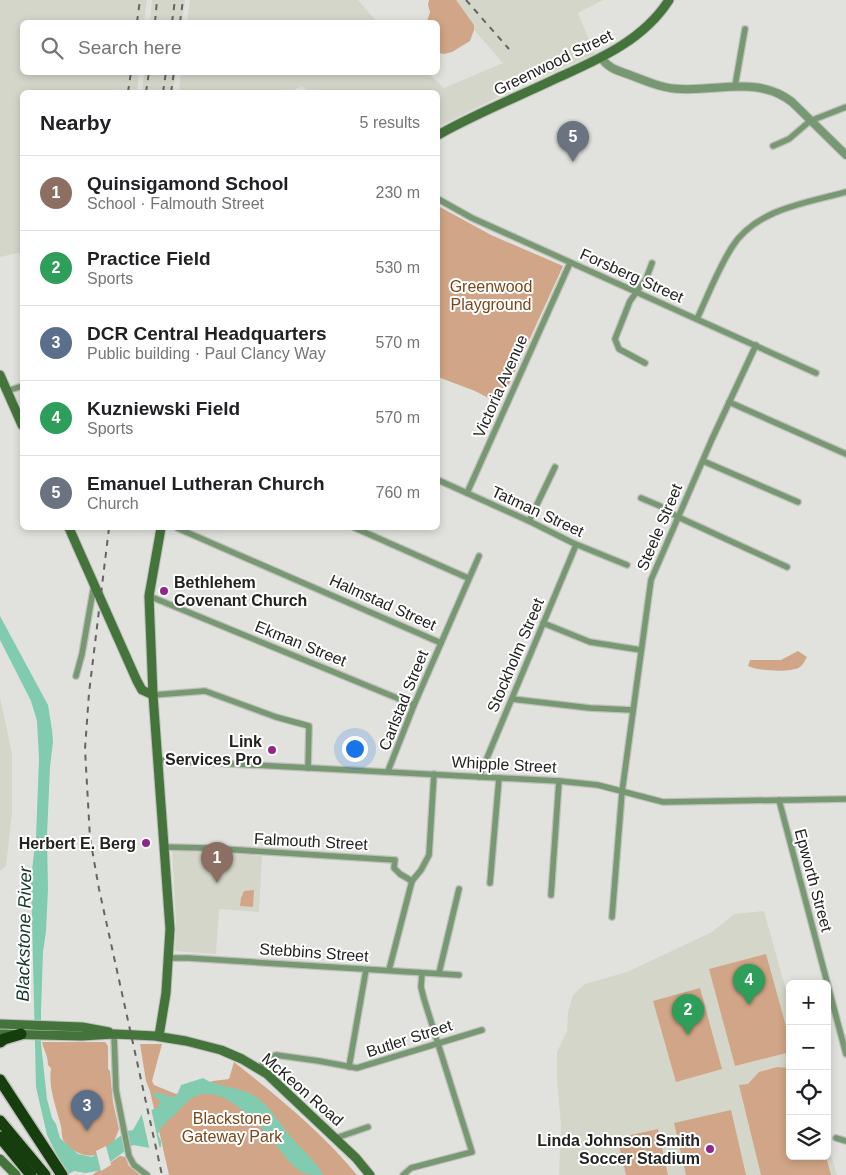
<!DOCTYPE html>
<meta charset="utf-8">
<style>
body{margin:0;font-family:Arial,sans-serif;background:#f6f6f6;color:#202124}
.controls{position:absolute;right:15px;bottom:15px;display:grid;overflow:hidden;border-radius:8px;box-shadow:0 2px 8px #0003}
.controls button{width:45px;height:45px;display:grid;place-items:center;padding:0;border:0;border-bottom:1px solid #e0e0e0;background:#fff;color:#202124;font:25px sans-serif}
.you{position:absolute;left:354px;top:748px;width:18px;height:18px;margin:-12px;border:4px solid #fff;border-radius:50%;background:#1a73e8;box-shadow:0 0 0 8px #1a73e833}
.badge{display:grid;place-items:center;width:32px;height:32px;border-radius:50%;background:#0f766e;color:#fff;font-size:16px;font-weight:700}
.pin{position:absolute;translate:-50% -41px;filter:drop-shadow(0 1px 2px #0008)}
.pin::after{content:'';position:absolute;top:26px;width:18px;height:15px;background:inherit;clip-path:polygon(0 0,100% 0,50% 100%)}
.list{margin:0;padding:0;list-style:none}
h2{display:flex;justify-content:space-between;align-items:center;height:65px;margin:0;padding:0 20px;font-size:21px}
h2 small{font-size:16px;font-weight:400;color:#757577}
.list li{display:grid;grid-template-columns:32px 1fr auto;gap:15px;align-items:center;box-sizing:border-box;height:75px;padding:0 20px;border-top:1px solid #e0e0e0}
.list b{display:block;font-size:19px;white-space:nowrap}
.list p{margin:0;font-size:16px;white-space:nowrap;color:#757577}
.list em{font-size:16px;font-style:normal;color:#757577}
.icon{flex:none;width:28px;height:28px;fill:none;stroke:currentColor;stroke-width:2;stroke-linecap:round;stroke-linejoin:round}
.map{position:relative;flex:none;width:846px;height:1175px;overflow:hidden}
.search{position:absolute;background:#fff;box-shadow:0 2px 8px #0003;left:20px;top:20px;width:420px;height:55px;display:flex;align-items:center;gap:12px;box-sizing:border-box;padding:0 18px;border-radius:8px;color:#757577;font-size:19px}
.panel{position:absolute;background:#fff;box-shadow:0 2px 8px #0003;left:20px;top:90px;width:420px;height:440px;border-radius:8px}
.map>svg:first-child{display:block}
.built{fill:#d5d6ca}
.green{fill:#d1a587}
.water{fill:#81ccb1}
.pier{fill:#e1e2dd}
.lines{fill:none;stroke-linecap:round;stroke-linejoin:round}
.minor-casing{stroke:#bfc0bb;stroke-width:8}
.tertiary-casing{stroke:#bfc0bb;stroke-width:10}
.secondary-casing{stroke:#bfc0bb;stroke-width:11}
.motorway-casing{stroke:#bfc0bb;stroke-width:14}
.minor{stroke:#789873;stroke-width:5.5}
.tertiary{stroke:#789873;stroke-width:8}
.secondary{stroke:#44733c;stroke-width:9}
.motorway{stroke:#153d0e;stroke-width:11}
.rail{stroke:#646461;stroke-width:2;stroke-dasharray:6 6;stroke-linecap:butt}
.poi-dot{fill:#92278b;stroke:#fff;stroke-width:2}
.labels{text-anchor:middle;stroke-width:4;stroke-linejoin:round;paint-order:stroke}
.street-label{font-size:16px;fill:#232321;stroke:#fff}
.park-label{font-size:16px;fill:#7b461b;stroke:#fff}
.poi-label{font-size:16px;font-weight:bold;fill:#232321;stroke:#fff;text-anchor:end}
.water-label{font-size:18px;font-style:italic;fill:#14372c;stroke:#fff}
</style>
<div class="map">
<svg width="846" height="1175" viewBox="0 0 846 1175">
<rect width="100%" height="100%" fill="#e1e2dd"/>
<g class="built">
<path d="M0 0H147L144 22H22V72L139 73 137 92H22V252L0 257Z"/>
<path d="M152 0H185L182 22H150Z"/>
<path d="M190 0H358L377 22H187Z"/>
<path d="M448 0H603L578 13 595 54 522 85 438 127V92H309L302 86 290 92H179L181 72 428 73 444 88 503 63Z"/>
<path d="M144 73H176L173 92H142Z"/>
<path d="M0 697 12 754V813L6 866 0 871Z"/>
<path d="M172 850 262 856 259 912 219 909 216 954 175 951 176 922Z"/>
<path d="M764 911 790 1005V1156H827V1141L837 1175H559L561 1126 557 1080V1052L567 1031 568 1012 573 995 585 984 627 972 712 932 734 914Z"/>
</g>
<g class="green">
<path d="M429 0H456L474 25V30L470 41 452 52 444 54 438 53V22H427L430 12 428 5Z"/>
<path d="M438 206 491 235 563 266 500 404 475 391 438 377Z"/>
<path d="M798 651 807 657C805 660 804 664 800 667 792 673 757 671 748 666L750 660H781Z"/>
<path d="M254 890 253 907 240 906 241 898 244 891Z"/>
<path d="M766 954 790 1041V1052L735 1066 709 969Z"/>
<path d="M700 988 722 1069 676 1082 653 1001Z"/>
<path d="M42 1042H105L108 1046V1069L110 1071 113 1102 119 1129 114 1142 95 1155C84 1158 70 1150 64 1141 61 1137 62 1131 61 1126 56 1107 48 1087 51 1068L48 1065C48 1055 44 1051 42 1042Z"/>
<path d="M140 1044H162L152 1081 154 1085 176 1094 213 1081 229 1079 234 1062C277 1096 322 1132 357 1175H169L150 1091 146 1081Z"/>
<path d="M777 1067 790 1068V1156H826L831 1175H761L739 1085 748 1084 759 1072Z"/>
<path d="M731 1110 746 1175H686L674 1123Z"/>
<path d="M658 1129 668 1175H626L617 1138Z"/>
<path d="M120 1156 125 1157 129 1166 140 1175H92Z"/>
</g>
<path class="water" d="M0 616 48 705 52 730 53 742 50 767 47 836 48 889 46 931 43 952 41 1012V1044L47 1099 52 1118 56 1124 60 1138 78 1154 92 1157 127 1131 133 1130 143 1112 158 1108 160 1100 153 1096 154 1092 173 1097 177 1095 181 1085 203 1078C217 1087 233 1086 249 1093 268 1102 278 1122 291 1137 302 1150 315 1160 323 1175 318 1175 309 1175 305 1174 290 1167 281 1150 271 1138 256 1121 224 1087 199 1095 189 1098 184 1105 178 1111 169 1121 164 1121 158 1134L161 1141V1147L150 1148 133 1145 98 1171 85 1173 74 1171 67 1175 47 1135 36 1087 31 878 36 837 39 759 37 721 31 701 0 640Z"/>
<g class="pier">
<path d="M151 1108 160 1150 150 1151 141 1111Z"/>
<path d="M106 1146 111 1165 101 1171 96 1151Z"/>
</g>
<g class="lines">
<g class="minor-casing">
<g id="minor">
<path d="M735 86 745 29"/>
<path d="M773 146 789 139 810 121 846 107"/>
<path d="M438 199 472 218 816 373"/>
<path d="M697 319C708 295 718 269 732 247 756 209 806 203 846 192"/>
<path d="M645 363 619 349 615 339 630 301 646 279 652 263"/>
<path d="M7 391 22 386"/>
<path d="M729 402 846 454"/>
<path d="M703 461 798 502"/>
<path d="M438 480 529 521 573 543 627 565"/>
<path d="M467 493 570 263"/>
<path d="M641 498 660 506 678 517 787 567"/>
<path d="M529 521 555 467"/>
<path d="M177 528 441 643"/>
<path d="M355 528 468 578"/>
<path d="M149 596 414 705"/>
<path d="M543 623 590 642 641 650"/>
<path d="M76 676 82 654 94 585"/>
<path d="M153 695 205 691 276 717 309 726 308 768"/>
<path d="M512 699 590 708 633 710"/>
<path d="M158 760 559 781 598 785 663 802 846 799"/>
<path d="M388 771 414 705 479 556"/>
<path d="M479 777 576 545"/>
<path d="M779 800 846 1054"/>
<path d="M165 847 207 848 395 860 394 868 400 874 412 881"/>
<path d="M490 883 499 778"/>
<path d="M551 895 559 781"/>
<path d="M612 917 622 792 651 580 712 439 756 345"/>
<path d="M168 958H188L459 975"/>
<path d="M389 970 412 881 421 870 429 855 434 774"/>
<path d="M439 973 459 889"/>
<path d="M114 1034 116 1090 129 1156 134 1165 147 1175"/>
<path d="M349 1067 366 970"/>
<path d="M259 1068 270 1057 276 1055 319 1061 357 1068 482 1030"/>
<path d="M336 1138 368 1127"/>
<path d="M836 1138 846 1141"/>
<path d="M403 1175 411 1168 472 1152 424 999 421 987 422 973"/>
</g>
</g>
<g class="tertiary-casing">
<path id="tertiary" d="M601 57C607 68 619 71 630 75 646 81 663 89 681 89 720 91 759 76 792 102L846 155"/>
</g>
<g class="secondary-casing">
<g id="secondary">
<path d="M438 135C475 114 515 98 555 79 597 60 643 41 669 0"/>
<path d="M0 375 22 425"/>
<path d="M69 528 137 681 142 690 153 695"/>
<path d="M0 1024 82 1027 109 1032"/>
<path d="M0 1034 82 1036 114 1034 155 1036 186 1041 221 1050 242 1059 267 1074 356 1158 370 1175"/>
<path d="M159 1036 166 993 170 929 153 695 149 596 161 528"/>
<path d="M0 1159 16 1175"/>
</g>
</g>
<g class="motorway-casing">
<g id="motorway">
<path d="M0 1042 4 1039 21 1034"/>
<path d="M0 1080 62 1175"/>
<path d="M0 1121 45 1175"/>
<path d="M0 1137 31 1175"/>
</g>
</g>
<use href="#minor" class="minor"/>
<use href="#tertiary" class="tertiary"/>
<use href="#secondary" class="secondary"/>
<use href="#motorway" class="motorway"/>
<g class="rail">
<path d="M466 0 509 49"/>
<path d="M137 22 140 0"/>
<path d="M155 22 157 0"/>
<path d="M172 22 175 0"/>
<path d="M180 22 183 0"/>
<path d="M128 92 131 72"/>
<path d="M146 92 149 72"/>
<path d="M163 92 166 72"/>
<path d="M171 92 174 72"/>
<path d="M109 528 89 693 85 749 90 838 99 889 162 1175"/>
</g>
</g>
<g class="poi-dot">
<circle cx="164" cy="591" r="5"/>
<circle cx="272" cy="750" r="5"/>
<circle cx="146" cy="843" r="5"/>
<circle cx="710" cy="1149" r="5"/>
</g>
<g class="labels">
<g class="street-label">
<text transform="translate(553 62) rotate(-26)" y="6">Greenwood Street</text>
<text transform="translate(632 275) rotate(24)" y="6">Forsberg Street</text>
<text transform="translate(500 386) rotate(-66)" y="6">Victoria Avenue</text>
<text transform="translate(538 511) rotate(25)" y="6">Tatman Street</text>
<text transform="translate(659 527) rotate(-67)" y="6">Steele Street</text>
<text transform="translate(383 602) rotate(24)" y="6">Halmstad Street</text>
<text transform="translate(301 643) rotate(22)" y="6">Ekman Street</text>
<text transform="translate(515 655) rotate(-67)" y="6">Stockholm Street</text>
<text transform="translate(403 700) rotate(-68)" y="6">Carlstad Street</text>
<text transform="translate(504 764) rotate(3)" y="6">Whipple Street</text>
<text transform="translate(311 841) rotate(3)" y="6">Falmouth Street</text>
<text transform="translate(814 880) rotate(75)" y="6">Epworth Street</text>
<text transform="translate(314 952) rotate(4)" y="6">Stebbins Street</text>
<text transform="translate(409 1038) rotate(-18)" y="6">Butler Street</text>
<text transform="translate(303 1089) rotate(41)" y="6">McKeon Road</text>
</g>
<g class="park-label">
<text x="491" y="292">Greenwood<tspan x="491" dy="18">Playground</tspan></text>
<text x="232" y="1124">Blackstone<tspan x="232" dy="18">Gateway Park</tspan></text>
</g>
<g class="poi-label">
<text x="174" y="588" text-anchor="start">Bethlehem<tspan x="174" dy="18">Covenant Church</tspan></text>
<text x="262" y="747">Link<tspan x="262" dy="18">Services Pro</tspan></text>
<text x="136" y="849">Herbert E. Berg</text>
<text x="700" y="1146">Linda Johnson Smith<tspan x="700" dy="18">Soccer Stadium</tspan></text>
</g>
<g class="water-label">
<text transform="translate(24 934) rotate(-89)" y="6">Blackstone River</text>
</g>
</g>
</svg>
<div class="controls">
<button>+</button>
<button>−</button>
<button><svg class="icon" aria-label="locate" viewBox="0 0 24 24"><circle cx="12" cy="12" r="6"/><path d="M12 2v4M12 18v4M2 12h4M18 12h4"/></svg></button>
<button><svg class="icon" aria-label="layers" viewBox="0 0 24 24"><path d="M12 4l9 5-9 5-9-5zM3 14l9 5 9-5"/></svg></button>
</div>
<div class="you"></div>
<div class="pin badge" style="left:217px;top:883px;background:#8d6e63">1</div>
<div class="pin badge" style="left:688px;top:1035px;background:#2e9e5b">2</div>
<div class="pin badge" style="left:87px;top:1131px;background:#5c6f8a">3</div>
<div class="pin badge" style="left:749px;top:1005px;background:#2e9e5b">4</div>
<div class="pin badge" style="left:573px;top:162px;background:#6b7280">5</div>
<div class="search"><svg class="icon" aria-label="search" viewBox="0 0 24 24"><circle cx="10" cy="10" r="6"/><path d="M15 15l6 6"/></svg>Search here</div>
<section class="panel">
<h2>Nearby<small>5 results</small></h2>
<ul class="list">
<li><span class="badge" style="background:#8d6e63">1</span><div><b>Quinsigamond School</b><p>School · Falmouth Street</p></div><em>230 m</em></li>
<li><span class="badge" style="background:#2e9e5b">2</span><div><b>Practice Field</b><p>Sports</p></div><em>530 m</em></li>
<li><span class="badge" style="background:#5c6f8a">3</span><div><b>DCR Central Headquarters</b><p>Public building · Paul Clancy Way</p></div><em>570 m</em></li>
<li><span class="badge" style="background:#2e9e5b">4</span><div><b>Kuzniewski Field</b><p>Sports</p></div><em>570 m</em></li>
<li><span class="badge" style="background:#6b7280">5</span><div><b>Emanuel Lutheran Church</b><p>Church</p></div><em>760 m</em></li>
</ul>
</section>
</div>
